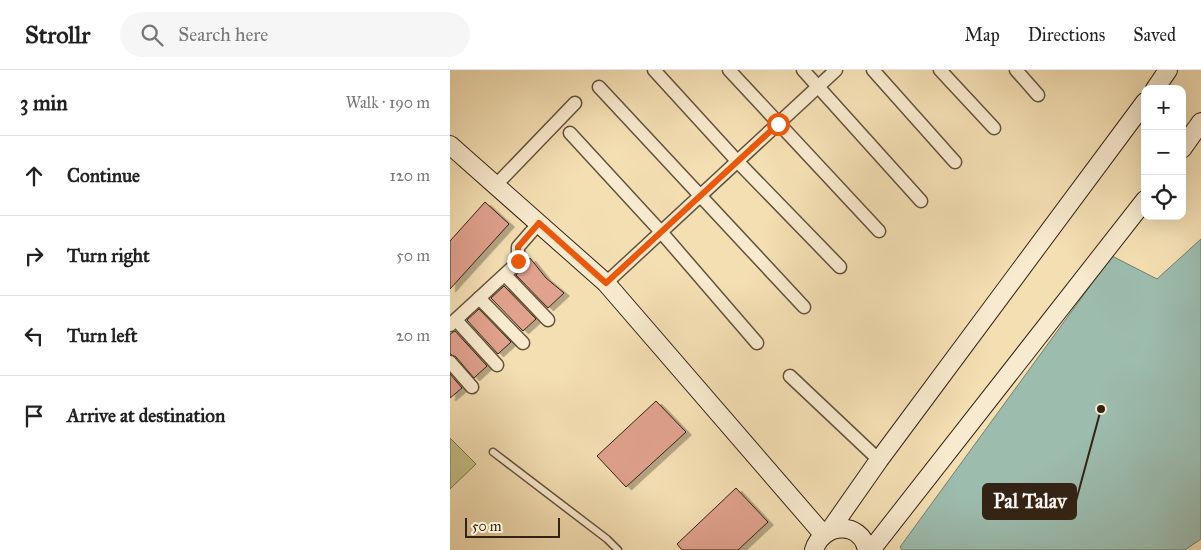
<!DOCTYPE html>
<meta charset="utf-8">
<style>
body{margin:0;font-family:"IM FELL Great Primer",serif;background:#f6f6f6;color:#222}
.controls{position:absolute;right:15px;top:15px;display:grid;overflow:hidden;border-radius:10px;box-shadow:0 5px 20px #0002}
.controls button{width:45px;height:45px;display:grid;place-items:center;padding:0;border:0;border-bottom:1px solid #e0e0e0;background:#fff;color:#222;font:25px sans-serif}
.scale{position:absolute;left:15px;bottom:12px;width:95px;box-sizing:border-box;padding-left:5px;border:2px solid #322315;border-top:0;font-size:14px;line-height:18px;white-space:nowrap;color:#322315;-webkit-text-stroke:4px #f8eace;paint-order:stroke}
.stop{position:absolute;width:15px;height:15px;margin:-11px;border:4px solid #ea580c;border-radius:50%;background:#fff}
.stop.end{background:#ea580c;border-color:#fff;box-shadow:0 1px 5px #0008}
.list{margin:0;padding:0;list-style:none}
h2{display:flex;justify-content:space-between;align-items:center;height:65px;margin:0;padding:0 20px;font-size:21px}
h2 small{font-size:16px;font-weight:400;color:#767676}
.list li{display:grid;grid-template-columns:32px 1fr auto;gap:15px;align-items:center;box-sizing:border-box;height:80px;padding:0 20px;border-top:1px solid #e0e0e0}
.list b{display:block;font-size:19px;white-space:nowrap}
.list em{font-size:16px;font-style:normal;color:#767676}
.icon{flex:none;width:28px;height:28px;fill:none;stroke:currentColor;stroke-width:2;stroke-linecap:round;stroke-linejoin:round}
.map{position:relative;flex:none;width:751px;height:480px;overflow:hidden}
header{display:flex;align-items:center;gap:30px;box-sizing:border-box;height:70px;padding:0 25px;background:#fff;border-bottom:1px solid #e0e0e0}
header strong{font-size:24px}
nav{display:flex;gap:28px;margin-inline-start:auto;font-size:18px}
.search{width:350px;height:45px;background:#f6f6f6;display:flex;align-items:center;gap:12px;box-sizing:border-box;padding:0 18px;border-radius:28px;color:#767676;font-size:19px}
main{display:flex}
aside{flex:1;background:#fff}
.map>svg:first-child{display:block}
.green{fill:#c4bf87;stroke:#7b714e}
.water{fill:#9cbcae;stroke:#727f71}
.building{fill:#e0a18d;stroke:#322315;filter:url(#shadow)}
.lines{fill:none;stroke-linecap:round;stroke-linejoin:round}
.lane-casing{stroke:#62523c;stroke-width:9}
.street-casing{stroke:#62523c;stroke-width:15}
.secondary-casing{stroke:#322315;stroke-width:20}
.lane{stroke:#f8eace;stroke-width:6}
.street{stroke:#f8eace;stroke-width:12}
.secondary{stroke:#f8eace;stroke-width:18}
.route{stroke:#ea580c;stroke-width:6}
.leader{fill:none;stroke:#322315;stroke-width:2}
.callout-dot{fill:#322315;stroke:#f8eace;stroke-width:2}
.callout{fill:#322315;stroke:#322315;stroke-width:2}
.callout-label{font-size:20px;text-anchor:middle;font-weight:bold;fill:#fff}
</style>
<header>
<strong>Strollr</strong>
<div class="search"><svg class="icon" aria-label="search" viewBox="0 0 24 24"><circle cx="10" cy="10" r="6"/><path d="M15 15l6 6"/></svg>Search here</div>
<nav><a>Map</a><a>Directions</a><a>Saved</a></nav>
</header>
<main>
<aside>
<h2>3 min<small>Walk · 190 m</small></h2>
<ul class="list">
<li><svg class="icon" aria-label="ahead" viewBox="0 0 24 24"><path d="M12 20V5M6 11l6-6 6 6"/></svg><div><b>Continue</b></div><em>120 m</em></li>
<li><svg class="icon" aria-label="right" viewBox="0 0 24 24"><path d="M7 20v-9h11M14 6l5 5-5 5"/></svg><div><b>Turn right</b></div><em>50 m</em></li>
<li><svg class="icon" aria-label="left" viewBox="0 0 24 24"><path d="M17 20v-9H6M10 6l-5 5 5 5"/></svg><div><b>Turn left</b></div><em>20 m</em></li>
<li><svg class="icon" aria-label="arrive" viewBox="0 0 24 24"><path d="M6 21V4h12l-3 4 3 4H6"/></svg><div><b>Arrive at destination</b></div></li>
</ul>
</aside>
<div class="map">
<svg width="751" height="480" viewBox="0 0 751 480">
<defs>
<filter id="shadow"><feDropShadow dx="5.5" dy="3" stdDeviation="0" flood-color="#0004"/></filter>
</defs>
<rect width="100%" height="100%" fill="#f4dfb3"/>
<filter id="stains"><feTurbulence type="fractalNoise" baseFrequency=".004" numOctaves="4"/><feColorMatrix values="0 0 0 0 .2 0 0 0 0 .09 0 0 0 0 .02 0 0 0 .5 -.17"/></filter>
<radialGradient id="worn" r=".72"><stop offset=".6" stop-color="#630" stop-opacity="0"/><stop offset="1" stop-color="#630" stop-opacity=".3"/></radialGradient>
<path class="green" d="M0 368 26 394 0 419Z"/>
<path class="water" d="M751 169V469L735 480H452L450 477 662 186 707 209Z"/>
<g class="building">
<path d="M35 132 59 154 0 219V171Z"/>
<path d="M80 188 96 208 114 223 98 238 66 205Z"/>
<path d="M54 216 86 249 73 261 41 228Z"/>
<path d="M29 239 61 272 48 284 17 250Z"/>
<path d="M5 261 37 296 24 308 6 287 0 284V264Z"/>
<path d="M0 304 12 318 0 328Z"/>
<path d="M206 331 236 362 176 417 147 386Z"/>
<path d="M286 418 318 452 288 480H232L227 474Z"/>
</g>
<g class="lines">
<g class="lane-casing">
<path id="lane" d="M43 382 157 469 168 480"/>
</g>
<g class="street-casing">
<g id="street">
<path d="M204 0 288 92 390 197"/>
<path d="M279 0 429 161"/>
<path d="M353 0 471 131"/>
<path d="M423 0 505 92"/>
<path d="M490 0 544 58"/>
<path d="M566 0 588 25"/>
<path d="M149 17 354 237"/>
<path d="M120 63 212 163 307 273"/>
<path d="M46 115 125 33"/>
<path d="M55 205 98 250"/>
<path d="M156 213 386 0"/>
<path d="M29 228 73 273"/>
<path d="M6 250 47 295"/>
<path d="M0 255 64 196 68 191V177L89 153"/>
<path d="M0 292 22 317"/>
<path d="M340 306 429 390"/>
</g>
</g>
<g class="secondary-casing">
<g id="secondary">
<path d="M705 19 718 0"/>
<path d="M0 75 156 213 373 464"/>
<path d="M732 79 751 52"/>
<path d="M380 460 429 390 695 32"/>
<path d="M364 480C372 453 411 450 417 480"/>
<path d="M421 480 695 130"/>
</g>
</g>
<use href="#lane" class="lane"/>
<use href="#street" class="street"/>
<use href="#secondary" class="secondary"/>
</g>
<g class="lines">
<path class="route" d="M68 191V177L89 153 156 213 328 54"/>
</g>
<path class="leader" d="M651 339L626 431"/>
<circle class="callout-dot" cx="651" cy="339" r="5"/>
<rect class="callout" x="533" y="414" width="93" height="35" rx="5"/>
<g class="callout-label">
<text x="580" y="438">Pal Talav</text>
</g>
<rect width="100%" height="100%" filter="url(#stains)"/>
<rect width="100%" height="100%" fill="url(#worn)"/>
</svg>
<div class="controls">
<button>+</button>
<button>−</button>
<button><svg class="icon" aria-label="locate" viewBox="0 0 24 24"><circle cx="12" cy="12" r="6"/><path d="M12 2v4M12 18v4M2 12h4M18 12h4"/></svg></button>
</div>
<div class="scale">50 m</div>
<div class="stop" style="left:328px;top:54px"></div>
<div class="stop end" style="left:68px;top:191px"></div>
</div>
</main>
